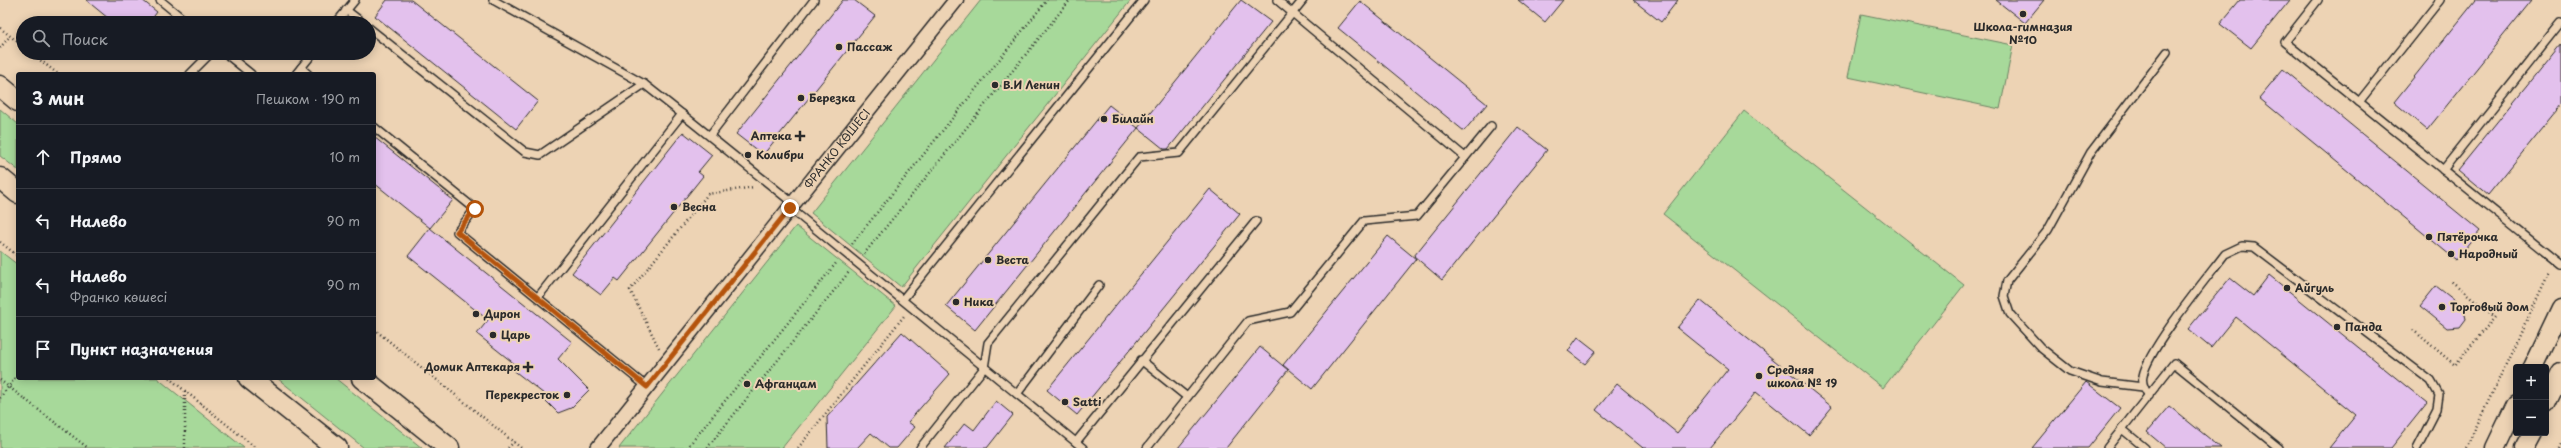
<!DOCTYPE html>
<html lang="ru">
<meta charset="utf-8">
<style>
body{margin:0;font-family:"Playpen Sans",sans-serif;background:#242831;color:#f1f3f6}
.controls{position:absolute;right:12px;bottom:12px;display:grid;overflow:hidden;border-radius:4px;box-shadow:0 2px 10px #0003}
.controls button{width:36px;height:36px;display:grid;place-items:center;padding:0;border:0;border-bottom:1px solid #363941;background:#171b24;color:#f1f3f6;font:20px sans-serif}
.stop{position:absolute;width:12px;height:12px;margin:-9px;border:3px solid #b45309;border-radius:50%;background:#fff}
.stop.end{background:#b45309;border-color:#fff;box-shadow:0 1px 4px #0008}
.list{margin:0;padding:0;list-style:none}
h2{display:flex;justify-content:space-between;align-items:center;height:52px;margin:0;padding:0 16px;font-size:17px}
h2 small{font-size:13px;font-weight:400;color:#9ea1a6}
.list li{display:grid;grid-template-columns:26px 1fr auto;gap:12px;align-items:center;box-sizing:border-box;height:64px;padding:0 16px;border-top:1px solid #363941}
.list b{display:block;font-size:15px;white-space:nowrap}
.list p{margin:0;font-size:13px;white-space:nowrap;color:#9ea1a6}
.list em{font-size:13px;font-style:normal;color:#9ea1a6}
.icon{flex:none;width:22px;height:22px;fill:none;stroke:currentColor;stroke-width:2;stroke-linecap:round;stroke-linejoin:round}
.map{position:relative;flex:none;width:2561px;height:448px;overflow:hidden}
.search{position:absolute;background:#171b24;box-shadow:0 2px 10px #0003;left:16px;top:16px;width:360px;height:44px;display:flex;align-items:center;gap:10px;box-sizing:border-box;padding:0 14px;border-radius:22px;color:#9ea1a6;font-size:15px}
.panel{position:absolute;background:#171b24;box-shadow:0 2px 10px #0003;left:16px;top:72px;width:360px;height:308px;border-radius:4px}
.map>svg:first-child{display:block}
.green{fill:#a7d99a;stroke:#698262}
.building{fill:#e3c1ed;stroke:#2b2b2b}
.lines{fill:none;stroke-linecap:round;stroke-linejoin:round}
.service-casing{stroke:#2b2b2b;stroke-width:10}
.minor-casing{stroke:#2b2b2b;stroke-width:17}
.tertiary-casing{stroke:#2b2b2b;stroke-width:21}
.secondary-casing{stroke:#2b2b2b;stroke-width:23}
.path{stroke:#2b2b2b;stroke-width:2.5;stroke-dasharray:1 3;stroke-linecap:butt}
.service{stroke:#edd3b4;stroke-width:7}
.minor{stroke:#edd3b4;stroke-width:14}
.tertiary{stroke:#edd3b4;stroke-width:18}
.secondary{stroke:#edd3b4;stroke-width:20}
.route{stroke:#b45309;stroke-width:5}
.poi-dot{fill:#2b2b2b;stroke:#edd3b4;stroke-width:1.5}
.labels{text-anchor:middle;stroke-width:4;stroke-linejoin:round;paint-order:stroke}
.poi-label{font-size:11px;font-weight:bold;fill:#2b2b2b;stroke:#edd3b4;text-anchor:start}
.street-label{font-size:11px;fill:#2b2b2b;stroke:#edd3b4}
</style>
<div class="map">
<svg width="2561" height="448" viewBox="0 0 2561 448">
<rect width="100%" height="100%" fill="#edd3b4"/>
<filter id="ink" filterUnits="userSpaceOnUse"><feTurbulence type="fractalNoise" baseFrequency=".025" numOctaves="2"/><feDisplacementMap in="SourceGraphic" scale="8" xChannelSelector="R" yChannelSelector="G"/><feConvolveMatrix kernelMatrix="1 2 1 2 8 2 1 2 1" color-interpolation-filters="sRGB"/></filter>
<g filter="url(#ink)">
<g class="green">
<path d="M981 0H1131L901 287 811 213Z"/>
<path d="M1861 14 2013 45 2000 109 1848 77Z"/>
<path d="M0 109 18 124V170L0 156Z"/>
<path d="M1744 111 1964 285 1883 388 1663 214Z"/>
<path d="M796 226 896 306 782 448H619Z"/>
<path d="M0 251 18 265V378H157L244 448H0Z"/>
<path d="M277 378H335L422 448H364Z"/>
</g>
<g class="building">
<path d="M86 0H142L157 12 149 23H114Z"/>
<path d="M387 0H411L538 101 516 129 375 16Z"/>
<path d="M843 0H854L875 16 763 155 736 134Z"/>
<path d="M1241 0 1271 22 1168 149H1164L1138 128Z"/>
<path d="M1518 0H1563L1545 22Z"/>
<path d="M1633 0H1678L1661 22Z"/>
<path d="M1996 0H2044L2025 23Z"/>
<path d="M2240 0H2290L2251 48 2220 24Z"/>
<path d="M2476 0H2532L2427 130 2394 102Z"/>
<path d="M1360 1 1487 104 1464 131 1338 28Z"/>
<path d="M2561 43V105L2488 195 2458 170Z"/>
<path d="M2283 69 2480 231 2456 260 2259 98Z"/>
<path d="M1109 105 1138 128 975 330 946 306Z"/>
<path d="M1518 127 1547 150 1442 280 1414 256Z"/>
<path d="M683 132 712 155 698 172 703 176 619 281 615 278 601 295 572 273Z"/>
<path d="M374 137 453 200 430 228 374 183Z"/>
<path d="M1210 189 1240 214 1077 415 1047 390Z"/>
<path d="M430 228 572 342 558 359 589 390 571 408 558 413 546 401 549 398 512 369 516 365 477 334 488 320 408 256Z"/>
<path d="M1388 236 1416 259 1312 389 1283 365Z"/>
<path d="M2269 275 2427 403 2391 448H2329L2356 415 2236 317 2211 348 2188 329 2230 278 2253 296Z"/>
<path d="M2436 286 2463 307 2466 319 2460 327 2447 328 2420 306Z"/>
<path d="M1700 300 1832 407 1809 435 1756 392 1710 448H1643L1596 410 1617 384 1677 433 1728 369 1677 328Z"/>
<path d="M902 332 950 374 908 422 915 427 897 448H889L871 433 857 448H828L827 417Z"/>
<path d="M1578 337 1596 351 1585 364 1568 351Z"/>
<path d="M1260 347 1288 370 1226 448H1178Z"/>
<path d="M2086 382 2120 408 2088 448H2032Z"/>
<path d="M996 401 1013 415 987 448H945L965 423 974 430Z"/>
<path d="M2169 406 2221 448H2166L2147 432Z"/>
</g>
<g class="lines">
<g class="service-casing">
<g id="service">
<path d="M160 0 188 23"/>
<path d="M493 0 644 84 682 114"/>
<path d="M1277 0 1465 157"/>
<path d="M2318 0 2285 42 2561 265"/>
<path d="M346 10 363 23"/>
<path d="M336 23 355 0"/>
<path d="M369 28 525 152 540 155 644 84"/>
<path d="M225 53 251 74"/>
<path d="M301 68 308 74"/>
<path d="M190 74 211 53"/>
<path d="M296 74 313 53"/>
<path d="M2359 102 2440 0"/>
<path d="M374 127 475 209 457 232 647 387"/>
<path d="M710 135 814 0"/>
<path d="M2443 170 2561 22"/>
<path d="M790 208 1083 448"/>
<path d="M538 297 682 114 794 204"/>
<path d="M903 299 1144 0"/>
<path d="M1141 360 1187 397"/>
<path d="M2143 387 2102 382 2070 371 2041 348 2010 314 2004 296 2007 281 2048 230 2091 152 2167 52"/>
<path d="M1017 394 1099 285"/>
<path d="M2149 396C2145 390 2141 383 2143 376 2148 349 2206 279 2225 254L2242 246 2254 247 2431 381 2439 395 2437 409 2417 448"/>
<path d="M2122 429 2145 448"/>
<path d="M1076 442 1256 221"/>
<path d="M920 448 984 368 988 343 1139 157 1179 153 1303 0"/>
<path d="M1147 448 1248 321 1290 312 1364 221 1417 216 1491 126"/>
<path d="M2107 448 2174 363 2279 448"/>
</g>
</g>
<g class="minor-casing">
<g id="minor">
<path id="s1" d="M598 448 956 0"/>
</g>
</g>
<g class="tertiary-casing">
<g id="tertiary">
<path d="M2533 367 2561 308"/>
<path d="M2546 404 2561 373"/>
<path d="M2495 448 2516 404"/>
<path d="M2524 448 2532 433"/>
</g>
</g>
<g class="secondary-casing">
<g id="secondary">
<path d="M0 86 18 101"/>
<path d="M0 178 18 193"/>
<path d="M249 378 337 448"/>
<path d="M362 378 449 448"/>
</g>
</g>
<g class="path">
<path d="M0 28 23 46"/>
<path d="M0 48 10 36"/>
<path d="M31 53 58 74"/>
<path d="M0 242 18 256"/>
<path d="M852 244 1047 0"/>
<path d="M864 254 1070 0"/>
<path d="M374 329 521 448"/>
<path d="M2413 330 2455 365 2495 317 2450 280"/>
<path d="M659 348 630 290 708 194 754 187"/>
<path d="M169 378 256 448"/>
<path d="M0 380 88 448"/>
<path d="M185 391V448"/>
<path d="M0 398 18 374"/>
<path d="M508 448 514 442"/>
<path d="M687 448 837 262"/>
<path d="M707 448 849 272"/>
<path d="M798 448 904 316"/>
<path d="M2466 448 2550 272"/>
<path d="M2559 448 2561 443"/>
</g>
<use href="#service" class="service"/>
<use href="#minor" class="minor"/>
<use href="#tertiary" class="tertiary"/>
<use href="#secondary" class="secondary"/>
</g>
</g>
<g class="lines" filter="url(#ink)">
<path class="route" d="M475 209 457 232 647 387 790 208"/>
</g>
<g class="poi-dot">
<circle cx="2023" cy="14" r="4"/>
<circle cx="839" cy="47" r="4"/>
<circle cx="995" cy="85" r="4"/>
<circle cx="801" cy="98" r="4"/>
<circle cx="1104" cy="119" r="4"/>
<path d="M798 130h4v4h4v4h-4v4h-4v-4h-4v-4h4z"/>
<circle cx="748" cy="155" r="4"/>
<circle cx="674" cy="207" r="4"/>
<circle cx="2429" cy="237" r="4"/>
<circle cx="2451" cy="254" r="4"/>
<circle cx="988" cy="260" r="4"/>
<circle cx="2287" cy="288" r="4"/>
<circle cx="956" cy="302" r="4"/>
<circle cx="2442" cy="307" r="4"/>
<circle cx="476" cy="314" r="4"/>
<circle cx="2337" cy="327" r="4"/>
<circle cx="493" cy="335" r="4"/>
<path d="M526 361h4v4h4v4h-4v4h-4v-4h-4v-4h4z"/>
<circle cx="1759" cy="376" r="4"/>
<circle cx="747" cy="384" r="4"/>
<circle cx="567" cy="395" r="4"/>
<circle cx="1065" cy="402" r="4"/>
</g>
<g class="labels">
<g class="poi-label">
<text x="2023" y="31" text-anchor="middle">Школа-гимназия<tspan x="2023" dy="13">№10</tspan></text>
<text x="847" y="51">Пассаж</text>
<text x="1003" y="89">В.И Ленин</text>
<text x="809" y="102">Березка</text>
<text x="1112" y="123">Билайн</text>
<text x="792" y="140" text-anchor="end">Аптека</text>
<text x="756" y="159">Колибри</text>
<text x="682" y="211">Весна</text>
<text x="2437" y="241">Пятёрочка</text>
<text x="2459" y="258">Народный</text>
<text x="996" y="264">Веста</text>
<text x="2295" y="292">Айгуль</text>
<text x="964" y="306">Ника</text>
<text x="2450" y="311">Торговый дом</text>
<text x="484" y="318">Дирон</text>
<text x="2345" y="331">Панда</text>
<text x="501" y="339">Царь</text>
<text x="520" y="371" text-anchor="end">Домик Аптекаря</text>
<text x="1767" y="374">Средняя<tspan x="1767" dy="13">школа № 19</tspan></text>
<text x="755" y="388">Афганцам</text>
<text x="559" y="399" text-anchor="end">Перекресток</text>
<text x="1073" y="406">Satti</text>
</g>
<g class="street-label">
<text dy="4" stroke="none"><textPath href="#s1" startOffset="383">ФРАНКО КӨШЕСІ</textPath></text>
</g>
</g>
</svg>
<div class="controls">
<button>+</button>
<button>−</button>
</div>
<div class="stop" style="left:475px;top:209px"></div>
<div class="stop end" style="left:790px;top:208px"></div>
<div class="search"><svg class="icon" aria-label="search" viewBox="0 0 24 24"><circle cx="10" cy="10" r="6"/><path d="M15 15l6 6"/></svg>Поиск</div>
<section class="panel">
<h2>3 мин<small>Пешком · 190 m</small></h2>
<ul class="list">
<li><svg class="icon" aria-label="ahead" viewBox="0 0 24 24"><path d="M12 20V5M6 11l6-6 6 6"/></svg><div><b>Прямо</b></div><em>10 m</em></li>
<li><svg class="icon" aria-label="left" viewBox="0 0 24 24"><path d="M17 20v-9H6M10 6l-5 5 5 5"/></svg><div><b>Налево</b></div><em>90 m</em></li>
<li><svg class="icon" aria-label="left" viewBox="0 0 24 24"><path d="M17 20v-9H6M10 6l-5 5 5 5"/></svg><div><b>Налево</b><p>Франко көшесі</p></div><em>90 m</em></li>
<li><svg class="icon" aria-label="arrive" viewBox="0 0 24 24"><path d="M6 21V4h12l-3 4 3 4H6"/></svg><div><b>Пункт назначения</b></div></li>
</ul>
</section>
</div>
